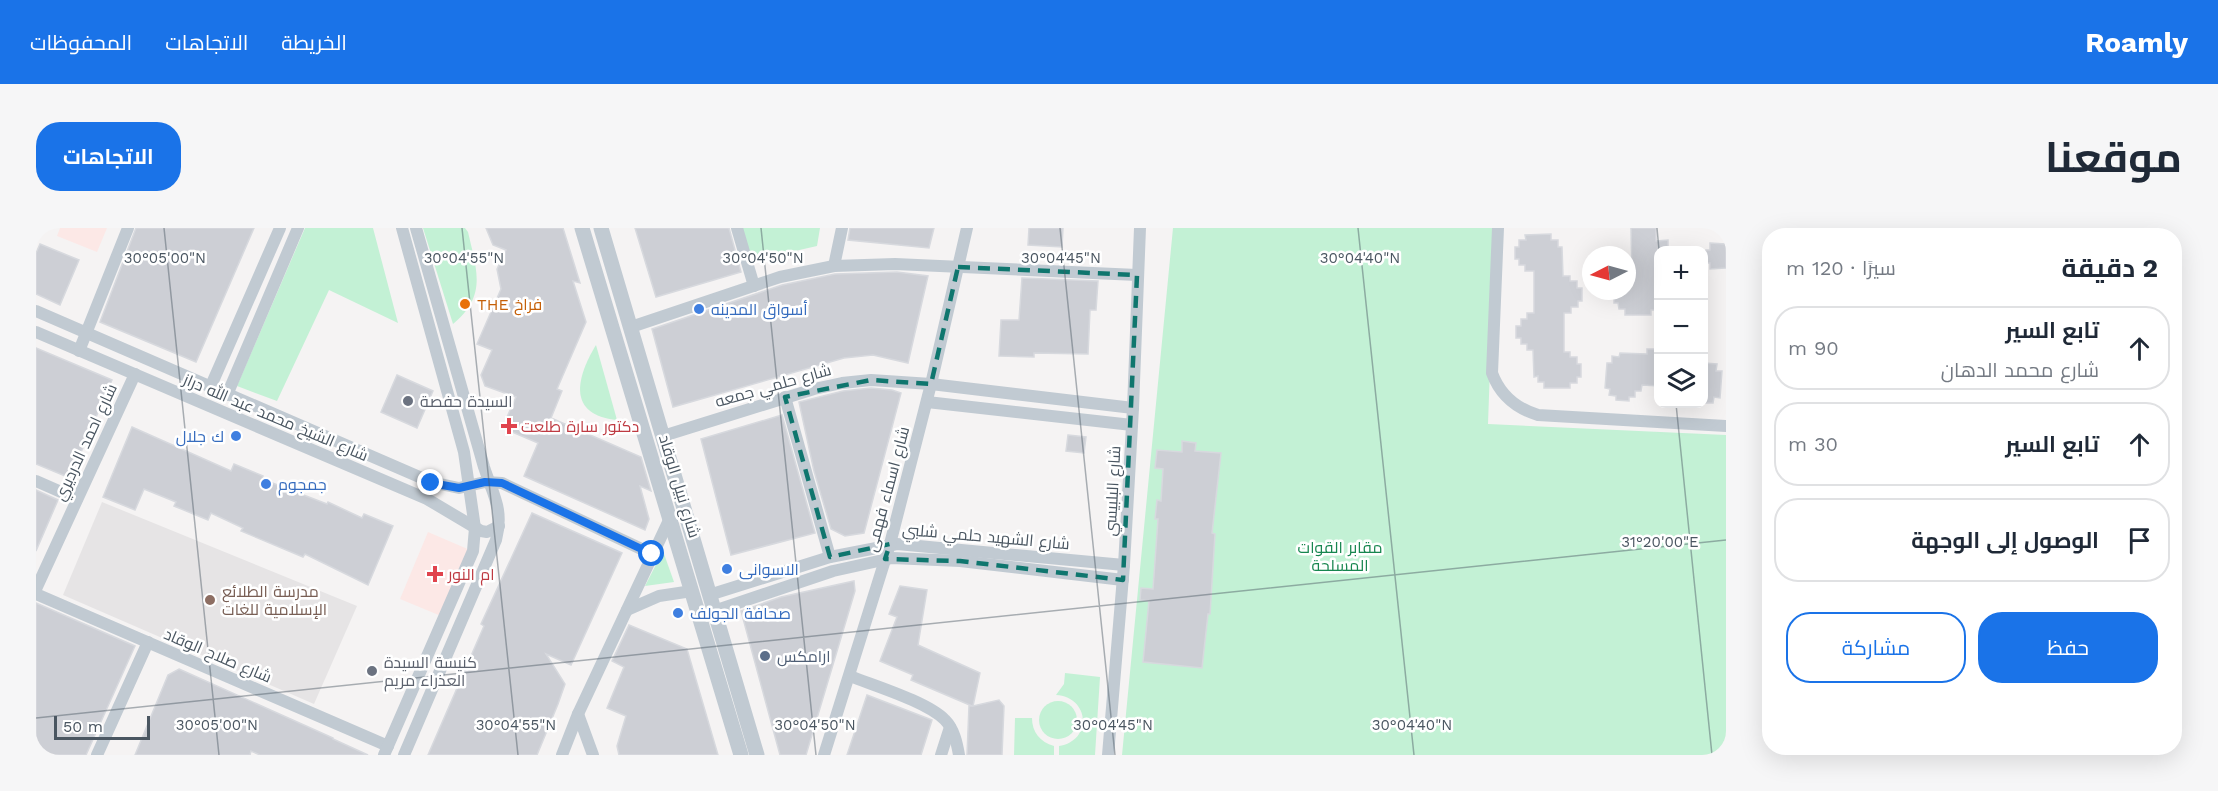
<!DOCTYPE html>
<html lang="ar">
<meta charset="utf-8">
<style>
body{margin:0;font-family:"Work Sans",Cairo,sans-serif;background:#f6f6f7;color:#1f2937;direction:rtl}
.controls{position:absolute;right:18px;top:18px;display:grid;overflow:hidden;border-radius:12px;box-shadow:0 6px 24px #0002}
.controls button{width:54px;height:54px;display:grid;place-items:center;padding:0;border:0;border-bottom:2px solid #e0e1e3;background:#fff;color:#1f2937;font:30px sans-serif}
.compass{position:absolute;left:1546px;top:18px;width:54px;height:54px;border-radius:50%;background:#fff;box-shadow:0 6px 24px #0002;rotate:264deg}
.scale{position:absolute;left:18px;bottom:15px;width:96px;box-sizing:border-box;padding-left:6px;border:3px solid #4a5661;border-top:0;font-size:16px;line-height:21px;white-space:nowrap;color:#4a5661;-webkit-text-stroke:4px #fff;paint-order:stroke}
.stop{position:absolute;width:18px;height:18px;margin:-14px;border:4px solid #1a73e8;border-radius:50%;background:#fff}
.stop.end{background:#1a73e8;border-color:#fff;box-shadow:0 2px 6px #0008}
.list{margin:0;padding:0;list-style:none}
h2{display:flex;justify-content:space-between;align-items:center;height:78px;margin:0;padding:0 24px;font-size:26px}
h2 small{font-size:20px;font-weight:400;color:#747a83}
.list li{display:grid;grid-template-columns:39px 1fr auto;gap:18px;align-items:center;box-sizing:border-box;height:84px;margin:0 12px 12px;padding:0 12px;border:2px solid #e0e1e3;border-radius:24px}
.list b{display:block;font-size:22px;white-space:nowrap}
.list p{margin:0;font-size:20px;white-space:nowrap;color:#747a83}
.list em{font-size:20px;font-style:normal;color:#747a83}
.actions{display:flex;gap:12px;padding:18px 24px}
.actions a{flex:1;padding:14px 0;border:2px solid #1a73e8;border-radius:24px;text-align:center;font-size:21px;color:#1a73e8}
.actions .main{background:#1a73e8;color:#fff}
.icon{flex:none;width:33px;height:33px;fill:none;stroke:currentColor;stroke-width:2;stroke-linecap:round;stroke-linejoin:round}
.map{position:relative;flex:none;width:1690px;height:527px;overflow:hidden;direction:ltr;border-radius:24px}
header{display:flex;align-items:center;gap:36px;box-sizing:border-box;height:84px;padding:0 30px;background:#1a73e8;color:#fff}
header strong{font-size:28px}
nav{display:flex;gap:33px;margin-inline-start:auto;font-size:21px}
.intro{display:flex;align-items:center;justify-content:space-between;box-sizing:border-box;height:144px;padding:0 36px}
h1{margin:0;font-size:42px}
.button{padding:15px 27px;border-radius:24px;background:#1a73e8;color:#fff;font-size:21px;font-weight:700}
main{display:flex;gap:36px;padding:0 36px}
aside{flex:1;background:#fff;border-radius:24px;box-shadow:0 6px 24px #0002}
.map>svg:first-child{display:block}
.education{fill:#e6e4e5}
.medical{fill:#fce8e6}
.green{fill:#c3f1d5}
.building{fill:#cdcfd5;stroke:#d7d9de;stroke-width:1.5}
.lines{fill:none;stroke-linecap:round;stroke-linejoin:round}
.minor{stroke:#c1cad2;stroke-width:12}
.tertiary{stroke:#c1cad2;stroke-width:15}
.route{stroke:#1a73e8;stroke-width:8}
.marked{fill:none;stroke:#0f766e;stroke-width:4.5;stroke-dasharray:12 8;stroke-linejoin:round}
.ticks{fill:none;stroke:#4a5661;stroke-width:1.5;stroke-opacity:0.45}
.food-dot{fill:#e8710a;stroke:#fff;stroke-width:2}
.shop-dot{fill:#3f7fe0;stroke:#fff;stroke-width:2}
.worship-dot{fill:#6b7280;stroke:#fff;stroke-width:2}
.health-dot{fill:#e0444e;stroke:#fff;stroke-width:2}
.education-dot{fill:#8d6e63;stroke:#fff;stroke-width:2}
.service-dot{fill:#5c6f8a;stroke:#fff;stroke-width:2}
.labels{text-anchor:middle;stroke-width:5;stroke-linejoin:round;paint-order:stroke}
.food-label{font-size:16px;fill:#c56008;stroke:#fff;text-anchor:start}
.shop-label{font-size:16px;fill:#366cbe;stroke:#fff;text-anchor:start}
.street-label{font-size:16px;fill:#4a5661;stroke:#fff}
.worship-label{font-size:16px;fill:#5b616d;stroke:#fff;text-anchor:start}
.health-label{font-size:16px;fill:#be3a42;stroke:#fff;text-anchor:start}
.park-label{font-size:16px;fill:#17864f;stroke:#fff}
.education-label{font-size:16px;fill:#785e54;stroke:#fff;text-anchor:start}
.service-label{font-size:16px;fill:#4e5e75;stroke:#fff;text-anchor:start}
.ticks-label{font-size:15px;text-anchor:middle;fill:#4a5661;stroke:#fff;stroke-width:5;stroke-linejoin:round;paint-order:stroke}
</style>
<header>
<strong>Roamly</strong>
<nav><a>الخريطة</a><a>الاتجاهات</a><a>المحفوظات</a></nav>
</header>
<div class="intro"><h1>موقعنا</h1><a class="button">الاتجاهات</a></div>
<main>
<aside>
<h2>2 دقيقة<small>سيرًا · 120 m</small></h2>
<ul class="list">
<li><svg class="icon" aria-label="ahead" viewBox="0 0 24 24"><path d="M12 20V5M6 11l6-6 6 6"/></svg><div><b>تابع السير</b><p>شارع محمد الدهان</p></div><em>90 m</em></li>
<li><svg class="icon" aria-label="ahead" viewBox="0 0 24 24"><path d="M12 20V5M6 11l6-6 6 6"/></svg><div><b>تابع السير</b></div><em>30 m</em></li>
<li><svg class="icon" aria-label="arrive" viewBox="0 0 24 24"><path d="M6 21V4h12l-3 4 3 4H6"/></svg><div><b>الوصول إلى الوجهة</b></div></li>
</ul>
<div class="actions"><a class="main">حفظ</a><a>مشاركة</a></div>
</aside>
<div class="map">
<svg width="1690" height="527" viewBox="0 0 1690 527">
<rect width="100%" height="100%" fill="#f5f3f3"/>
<path class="education" d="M66 274 321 378 278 476 27 367Z"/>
<g class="medical">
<path d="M24 0H71L61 24 21 8Z"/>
<path d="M392 304 434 322 405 388 364 371Z"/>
</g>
<g class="green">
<path d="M269 0H337L362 95 293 62 241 173 201 158Z"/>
<path d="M387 0H429L432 4C441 43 451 68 417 96Z"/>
<path d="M706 0H784L781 18 715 33Z"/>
<path d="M1137 0H1459L1452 196 1690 207V527H1086Z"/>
<path d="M560 117 581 192C531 187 540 150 560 117Z"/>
<path d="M627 323 638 354 609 358Z"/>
<path d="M1029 445 1064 449 1059 527H1023V518C1057 513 1054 469 1020 467L1028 456Z"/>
<circle cx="1022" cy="492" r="19"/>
<path d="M979 490H996C996 504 1004 514 1018 518V527H978Z"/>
</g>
<g class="building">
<path d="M100 0H218L160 134 64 94Z"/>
<path d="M450 0H527L544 55 537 53 550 94 521 161 526 163 515 190 605 229 615 263 604 258 613 291 609 302 488 248 502 215 476 204 471 189 480 169 449 158 445 147 456 122 441 116 465 61 461 41 470 22 457 17Z"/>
<path d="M599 0H693L705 44 620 69Z"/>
<path d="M814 0H898L893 20 812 12Z"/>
<path d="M993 0H1027L1026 19 992 17Z"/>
<path d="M1595 0H1620V13L1632 12V22H1623L1622 82H1615V87H1589V81H1583L1582 75H1578V63H1591V50H1596Z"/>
<path d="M1515 6V12H1522V19H1526L1527 48H1534V53H1541V60H1546V73H1542V79H1535V85H1528V124H1534V129H1541V136H1545V149H1541V155H1534V160H1508V154H1502V148L1498 149 1497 122H1491V116H1485V110H1480V98H1485V91H1491V85H1498V43H1489V37H1483V31H1479V19H1483V12H1490L1489 7Z"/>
<path d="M1674 15 1690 16V40L1674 41V35H1670V22H1674Z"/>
<path d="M4 16 43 32 24 77 0 66V25Z"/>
<path d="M861 44 892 48 872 135 837 127 808 130 637 179 616 101 746 57 799 46Z"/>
<path d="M986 50 1062 53 1060 82H1054L1052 126 998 125V129L963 128 965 92H983Z"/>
<path d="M0 120 76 152 34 250 0 236Z"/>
<path d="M1611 121H1623V158L1606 157 1605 163H1599V169H1593V173L1580 172V168L1573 167 1574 161 1569 160 1571 135H1576V128L1583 129 1584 125 1611 126Z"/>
<path d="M1668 135 1681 136 1680 143H1686L1684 170 1678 169 1677 175H1668Z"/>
<path d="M361 147 397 163 381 200 345 184Z"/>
<path d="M835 160 856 162 865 165 828 305 809 308 795 301 778 243 763 174 807 163Z"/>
<path d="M746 187 779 305 695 327 665 211Z"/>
<path d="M96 199 195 243 198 236 227 248 226 251 291 276 292 274 326 290 328 286 357 298 332 357 269 326 267 329 205 303 207 300 175 285 172 292 138 278 140 274 108 261 99 282 67 269Z"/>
<path d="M1032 207 1050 209 1048 225 1030 223Z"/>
<path d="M1146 213 1160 215 1159 223 1185 225 1176 305 1179 306 1174 386H1172L1166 440 1107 434 1113 373 1104 372 1105 360 1117 361 1122 291H1119L1121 272 1125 273 1127 241 1119 240 1121 222 1146 224Z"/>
<path d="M0 262 22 272 0 323Z"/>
<path d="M496 285 586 325 535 437 510 426 529 456 522 476 501 527H392L448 398 445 396Z"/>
<path d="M818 353 819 363 770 527H744L705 383 745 369Z"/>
<path d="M864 358 891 362 882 417 944 445 937 478 963 472 968 478 966 527H931L933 478H936L875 452 877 447 844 433 861 389 853 386Z"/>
<path d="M0 375 99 418 50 527H7L0 524Z"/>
<path d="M593 397 651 421 682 527H583L581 518 590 488 571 480 588 439 576 433Z"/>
<path d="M143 441 297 510V511L332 527H224L215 523 214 527H99L132 447Z"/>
<path d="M831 467 896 492 885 527H811Z"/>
</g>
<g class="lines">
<g class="minor">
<path d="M701 0 718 58"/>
<path d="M1462 0 1456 145C1464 167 1479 180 1502 187L1690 198"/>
<path d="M798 38 806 0"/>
<path d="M0 83 395 254 423 260 449 254 466 255 616 326"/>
<path d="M595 99 744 49 798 38 859 36 1101 47"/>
<path d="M0 104 391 271 445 303 451 304 463 298"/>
<path d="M43 123 92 0"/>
<path d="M174 160 244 0"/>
<path d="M191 167 262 0"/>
<path d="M749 169 794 329"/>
<path d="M891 174 1096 197"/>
<path d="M627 208 778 161 806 155 835 152 895 156 1097 180"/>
<path d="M0 253 41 271"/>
<path d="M0 361 99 146"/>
<path d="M0 366 352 518"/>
<path d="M673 367 794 329 861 316 1088 337"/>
<path d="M591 382 623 368 656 363"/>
<path d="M678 383 797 343 856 330 924 333 1087 352"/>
<path d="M814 448C839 458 892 474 909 492 918 501 921 515 923 527"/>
<path d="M542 486 557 527"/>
<path d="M61 527 112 414"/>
<path d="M348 527 437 323 439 300 428 224 366 0"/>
<path d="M368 527 460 312C468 281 457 267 448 239L380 0"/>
<path d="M526 527 542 486 634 290"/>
<path d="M788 527 854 316 895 156 931 0"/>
<path d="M905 527 914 499"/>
<path d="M1072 527 1088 337 1097 180 1104 0"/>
</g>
<g class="tertiary">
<path d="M546 0 705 527"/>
<path d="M565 0 721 527"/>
</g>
</g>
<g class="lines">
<path class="route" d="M395 255 423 260 449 254 466 255 616 326"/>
</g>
<path class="marked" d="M922 39 1101 47 1087 352 924 333 849 331 854 316 794 329 749 169 835 152 895 156Z"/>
<path class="ticks" d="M128 0 183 527M426 0 482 527M725 0 780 527M1024 0 1079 527M1322 0 1378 527M1621 0 1623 22M1640 176 1676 527M0 490 1690 312"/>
<circle class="food-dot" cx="429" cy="76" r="6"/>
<g class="shop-dot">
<circle cx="663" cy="81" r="6"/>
<circle cx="200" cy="208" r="6"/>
<circle cx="230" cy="256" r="6"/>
<circle cx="691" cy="341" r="6"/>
<circle cx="642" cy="385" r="6"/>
</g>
<g class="worship-dot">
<circle cx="372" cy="173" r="6"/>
<circle cx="336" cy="443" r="6"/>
</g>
<g class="health-dot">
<path d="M470 189h6v6h6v6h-6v6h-6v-6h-6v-6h6z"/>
<path d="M396 337h6v6h6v6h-6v6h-6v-6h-6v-6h6z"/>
</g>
<circle class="education-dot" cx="174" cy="372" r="6"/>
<circle class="service-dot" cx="729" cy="428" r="6"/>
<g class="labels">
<g class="food-label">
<text x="441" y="82">THE فراخ</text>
</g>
<g class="shop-label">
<text x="675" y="87">أسواق المدينه</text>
<text x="188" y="214" text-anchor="end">ك جلال</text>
<text x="242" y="262">جمجوم</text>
<text x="703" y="347">الاسوانى</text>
<text x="654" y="391">صحافة الجولف</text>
</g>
<g class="street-label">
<text transform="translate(737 157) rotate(-16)" y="6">شارع حلمي جمعه</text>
<text transform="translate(240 189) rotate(23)" y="6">شارع الشيخ محمد عبد الله دراز</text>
<text transform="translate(49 214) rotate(-65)" y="6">شارع احمد الدرديري</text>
<text transform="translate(644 258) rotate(73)" y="6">شارع نبيل الوقاد</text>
<text transform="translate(851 261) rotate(-75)" y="6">شارع اسماء فهمى</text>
<text transform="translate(1076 263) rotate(-87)" y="6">شارع البلبيسي</text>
<text transform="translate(950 308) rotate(5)" y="6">شارع الشهيد حلمي شلبي</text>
<text transform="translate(182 427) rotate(23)" y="6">شارع صلاح الوقاد</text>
</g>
<g class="worship-label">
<text x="384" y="179">السيدة حفصة</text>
<text x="348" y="440">كنيسة السيدة<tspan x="348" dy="18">العذراء مريم</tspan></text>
</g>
<g class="health-label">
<text x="485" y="204">دكتور سارة طلعت</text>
<text x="412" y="352">ام النور</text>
</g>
<g class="park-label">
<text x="1304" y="325">مقابر القوات<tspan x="1304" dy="18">المسلحة</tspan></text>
</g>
<g class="education-label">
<text x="186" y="369">مدرسة الطلائع<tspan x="186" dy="18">الإسلامية للغات</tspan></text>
</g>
<g class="service-label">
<text x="741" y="434">ارامكس</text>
</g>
</g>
<g class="ticks-label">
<text x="129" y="35">30°05'00"N</text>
<text x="428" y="35">30°04'55"N</text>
<text x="727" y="35">30°04'50"N</text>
<text x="1025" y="35">30°04'45"N</text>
<text x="1324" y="35">30°04'40"N</text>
<text x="1624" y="319">31°20'00"E</text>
<text x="181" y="502">30°05'00"N</text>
<text x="480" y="502">30°04'55"N</text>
<text x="779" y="502">30°04'50"N</text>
<text x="1077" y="502">30°04'45"N</text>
<text x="1376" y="502">30°04'40"N</text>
</g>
</svg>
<div class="controls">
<button>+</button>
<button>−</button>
<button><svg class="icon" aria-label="layers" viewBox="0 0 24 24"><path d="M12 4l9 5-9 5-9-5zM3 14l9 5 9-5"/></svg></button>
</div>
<svg class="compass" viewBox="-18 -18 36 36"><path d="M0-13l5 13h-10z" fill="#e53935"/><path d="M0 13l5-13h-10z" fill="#747a83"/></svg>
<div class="scale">50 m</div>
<div class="stop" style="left:616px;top:326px"></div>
<div class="stop end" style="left:395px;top:255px"></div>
</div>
</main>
